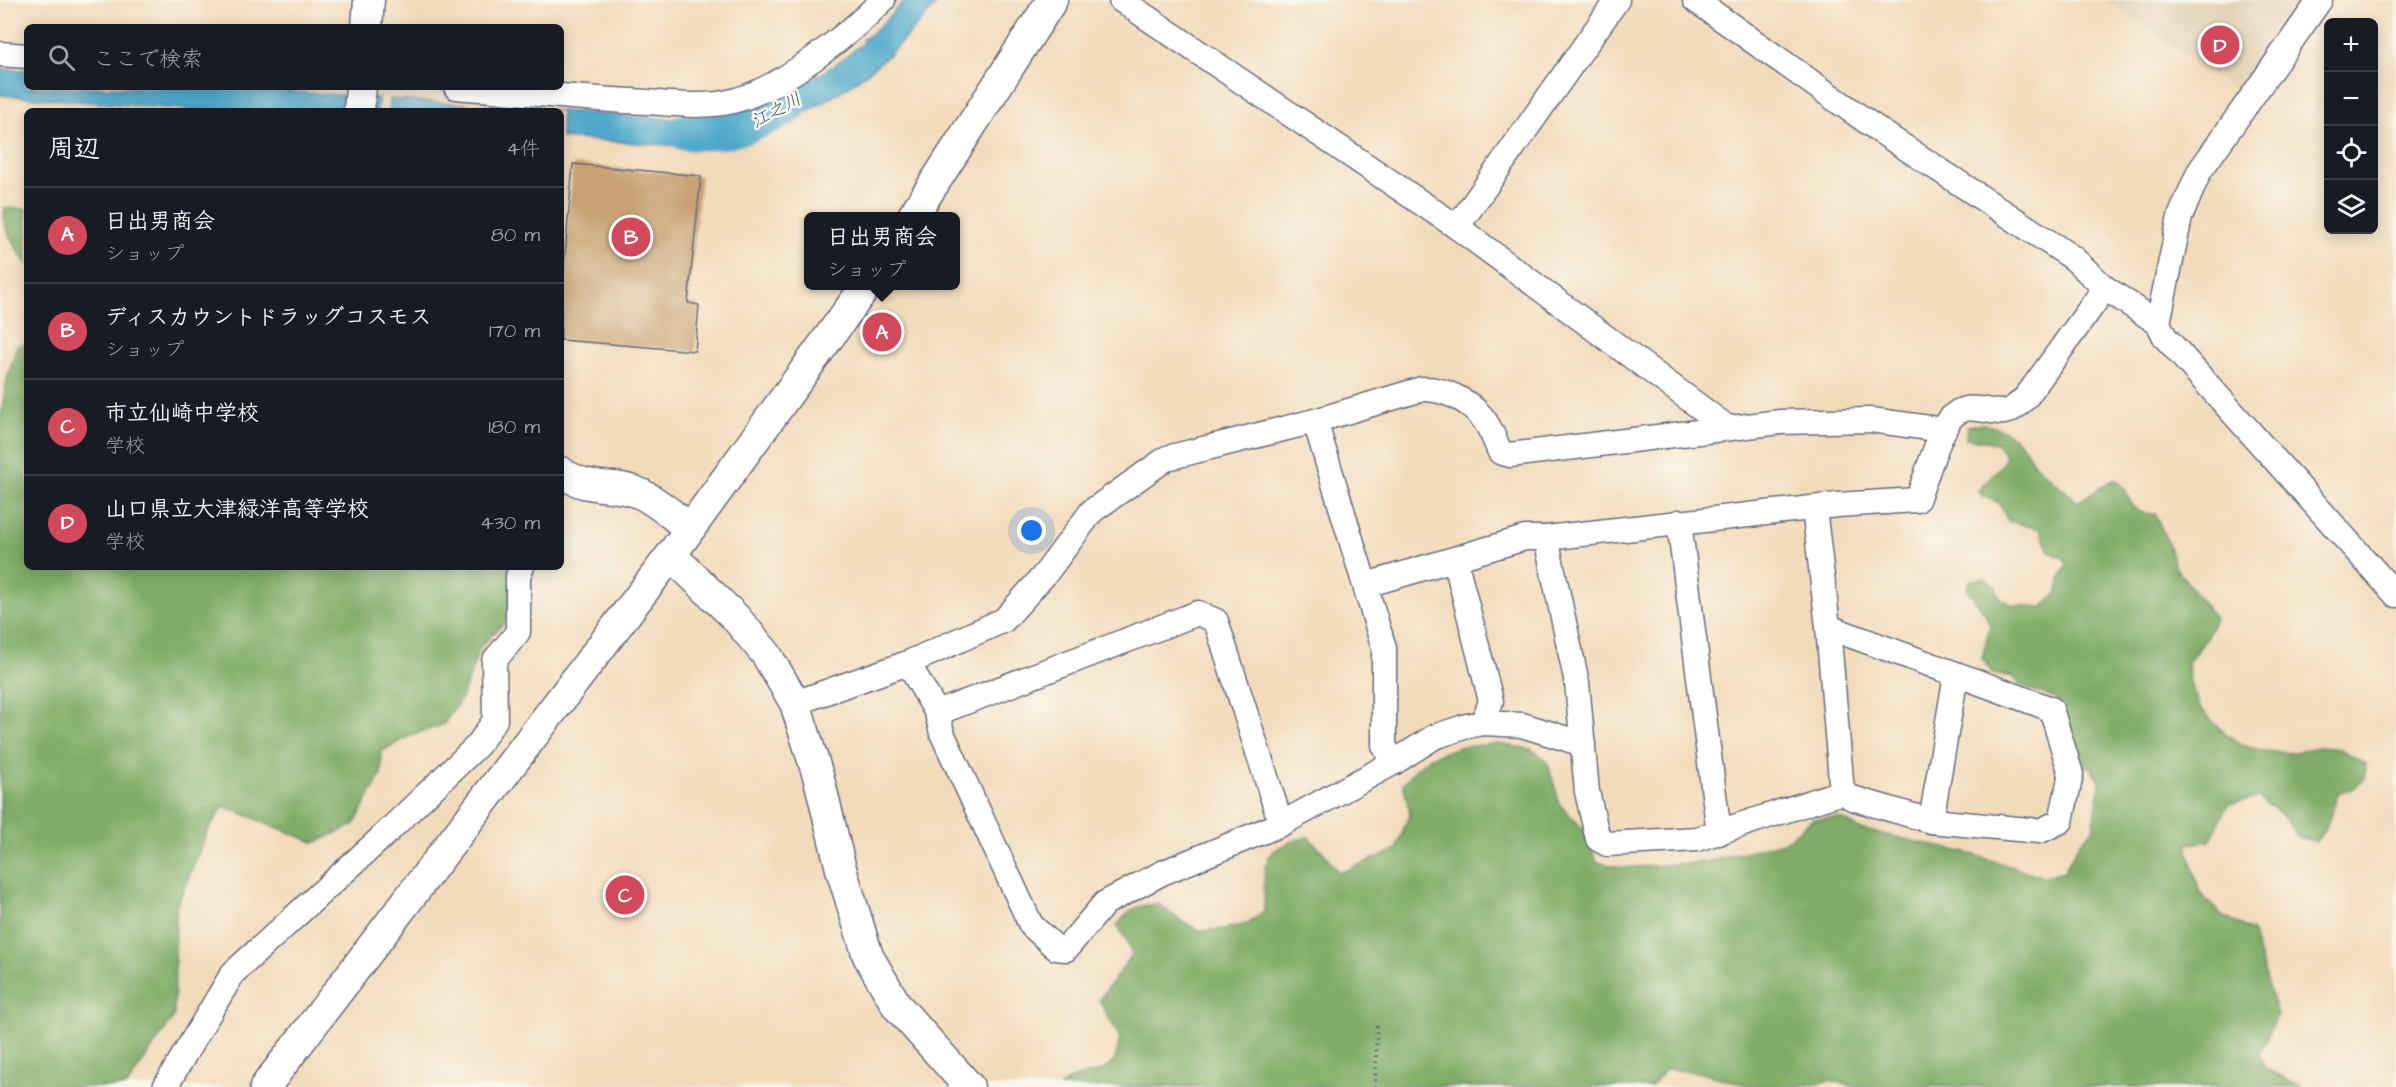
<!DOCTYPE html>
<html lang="ja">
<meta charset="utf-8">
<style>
body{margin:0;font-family:"Architects Daughter","Klee One",sans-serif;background:#20242c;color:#f1f3f6}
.controls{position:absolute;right:18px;top:18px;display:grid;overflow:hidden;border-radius:9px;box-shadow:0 3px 15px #0003}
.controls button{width:54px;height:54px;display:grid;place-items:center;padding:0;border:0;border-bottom:2px solid #363941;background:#171b24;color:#f1f3f6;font:30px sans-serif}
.you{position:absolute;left:1032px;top:531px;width:21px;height:21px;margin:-15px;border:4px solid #fff;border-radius:50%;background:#1a73e8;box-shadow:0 0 0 9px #1a73e833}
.badge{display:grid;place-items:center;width:39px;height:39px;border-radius:50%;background:#d1495b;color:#fff;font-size:20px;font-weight:700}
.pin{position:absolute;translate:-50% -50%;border:3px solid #fff;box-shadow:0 2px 6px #0006}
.popup{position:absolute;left:804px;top:212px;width:156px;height:78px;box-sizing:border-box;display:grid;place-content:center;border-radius:9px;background:#171b24;filter:drop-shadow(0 2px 4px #0005);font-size:20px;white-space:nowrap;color:#9ea1a6}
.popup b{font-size:22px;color:#f1f3f6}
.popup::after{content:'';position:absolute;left:50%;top:100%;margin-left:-12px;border:12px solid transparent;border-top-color:#171b24}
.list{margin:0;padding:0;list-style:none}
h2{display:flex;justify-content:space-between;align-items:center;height:78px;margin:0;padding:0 24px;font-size:26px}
h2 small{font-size:20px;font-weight:400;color:#9ea1a6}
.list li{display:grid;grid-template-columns:39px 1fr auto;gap:18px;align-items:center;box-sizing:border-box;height:96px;padding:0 24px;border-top:2px solid #363941}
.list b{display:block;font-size:22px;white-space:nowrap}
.list p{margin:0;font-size:20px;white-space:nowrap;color:#9ea1a6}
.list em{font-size:20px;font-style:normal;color:#9ea1a6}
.icon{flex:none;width:33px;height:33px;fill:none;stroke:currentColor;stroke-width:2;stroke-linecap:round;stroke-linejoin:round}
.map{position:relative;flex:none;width:2396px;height:1087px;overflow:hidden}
.search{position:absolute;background:#171b24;box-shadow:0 3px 15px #0003;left:24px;top:24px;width:540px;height:66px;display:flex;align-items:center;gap:15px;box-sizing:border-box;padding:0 21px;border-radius:9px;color:#9ea1a6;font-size:22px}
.panel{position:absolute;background:#171b24;box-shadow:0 3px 15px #0003;left:24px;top:108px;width:540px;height:462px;border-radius:9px}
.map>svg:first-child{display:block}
.built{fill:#e2d1b6}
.forest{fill:#7fac66;stroke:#4d6e62;stroke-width:1.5}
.water{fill:#4da8cb;stroke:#346c94;stroke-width:1.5}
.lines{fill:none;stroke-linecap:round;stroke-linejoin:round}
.river{stroke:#4da8cb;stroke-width:36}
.building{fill:#c8a272}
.minor-casing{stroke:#666b7f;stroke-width:27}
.tertiary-casing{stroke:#666b7f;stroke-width:33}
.path{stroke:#666b7f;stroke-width:4;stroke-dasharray:1.5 4.5;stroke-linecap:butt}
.minor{stroke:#fff;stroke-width:24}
.tertiary{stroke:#fff;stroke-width:30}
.labels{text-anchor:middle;stroke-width:5;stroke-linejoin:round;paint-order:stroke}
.water-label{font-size:18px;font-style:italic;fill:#2c5984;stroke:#fbf7ec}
</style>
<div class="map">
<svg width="2396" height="1087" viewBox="0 0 2396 1087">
<rect width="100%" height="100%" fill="#fbf7ec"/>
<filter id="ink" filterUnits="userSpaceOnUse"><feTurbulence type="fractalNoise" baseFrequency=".0167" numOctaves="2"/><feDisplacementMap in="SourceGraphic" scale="12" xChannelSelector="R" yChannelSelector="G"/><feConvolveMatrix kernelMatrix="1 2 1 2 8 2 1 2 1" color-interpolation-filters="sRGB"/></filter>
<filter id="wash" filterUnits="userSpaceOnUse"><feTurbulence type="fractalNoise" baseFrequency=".008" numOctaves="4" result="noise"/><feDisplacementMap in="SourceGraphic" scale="24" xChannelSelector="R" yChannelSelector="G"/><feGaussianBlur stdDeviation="1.35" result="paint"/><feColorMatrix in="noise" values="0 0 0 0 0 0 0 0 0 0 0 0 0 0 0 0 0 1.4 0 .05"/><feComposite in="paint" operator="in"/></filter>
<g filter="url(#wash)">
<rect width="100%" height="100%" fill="#f2dbbb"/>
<path class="built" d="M2107 0H2300L2237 91Z"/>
<g class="forest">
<path d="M5 208 27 209V264C16 248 0 227 5 208Z"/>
<path d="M27 343V567H530L510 617 480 647 462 697 444 724 409 736 382 751 381 774 354 825 315 843 224 806 208 830 176 908 174 1016 126 1087H0V419L7 379 17 346Z"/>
<path d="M1983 424 2003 430 2022 444 2034 464 2078 502 2115 479C2137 494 2120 512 2155 514L2168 543 2175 567 2215 618 2206 639 2188 662 2189 680 2200 707 2217 726 2241 745 2265 751 2290 753 2318 747 2340 749 2366 764 2365 778 2355 787 2338 794 2325 831 2316 841 2298 837 2282 815 2259 798 2228 804 2210 841 2186 844 2200 893 2222 916 2252 931 2277 1015 2260 1054 2265 1068 2302 1087H1855L1831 1080 1799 1087H1764L1745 1085 1698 1072 1666 1069 1651 1087H1060C1075 1071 1101 1079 1114 1061 1118 1055 1118 1044 1120 1038L1099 1000 1132 955 1126 939 1117 926C1130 908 1137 905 1159 904L1178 919 1201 931 1225 929 1248 924 1264 911C1266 867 1255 849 1308 837L1324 853 1339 873 1396 850 1410 813 1403 783 1417 768 1431 757 1459 747 1497 744 1531 749 1547 761 1560 805 1586 832 1597 862 1623 868 1706 862 1784 842 1813 819 1840 818 1860 829 1971 854 2041 876 2063 873 2080 842 2093 831 2100 784 2091 767 2073 762 2068 722 2056 698 2020 686 2014 677 1993 674 1982 658 1990 626 1986 615 1967 588 1970 581 1985 578 1995 587 2000 599 2013 605 2043 607 2058 592 2061 575 2067 567 2064 558 2049 552 2040 529 2008 521 1999 503 1982 496 1979 491C1988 478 1999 471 2006 457L1997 443 1966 438 1967 426Z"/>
</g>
<g class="water">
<path d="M905 0H941C927 14 914 30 900 44 858 86 803 117 748 139L743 112C788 98 825 73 863 43L862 40 878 28Z"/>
<path d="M0 69 27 70V87H234L378 98 377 111H204L0 95Z"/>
<path d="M390 99C457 104 525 108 592 113 638 116 683 123 729 116L736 141 716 146 696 147 561 138V111H389Z"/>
</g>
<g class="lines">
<path class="river" d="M684 132C729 135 749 127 789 106"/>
</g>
<g id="blocks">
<path class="building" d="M573 164 701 176 688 303 699 305 695 351 561 340V299Z"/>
</g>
</g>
<g filter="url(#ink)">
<use href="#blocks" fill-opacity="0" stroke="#666b7f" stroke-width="1.5"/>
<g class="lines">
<g class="minor-casing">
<g id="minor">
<path d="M1121 0 1457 227 1728 428"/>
<path d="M1695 0 1880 131 2073 258 2105 288 2158 323 2165 337 2396 595"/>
<path d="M0 54 27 56"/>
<path d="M456 87C519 92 583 99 647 102 674 104 706 108 733 101 781 89 848 35 883 0"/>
<path d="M1457 227 1617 0"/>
<path d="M2158 323 2180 217 2199 172 2320 0"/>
<path d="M1315 421 1384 648V745L1393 763"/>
<path d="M1814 508 1828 627 1842 792"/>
<path d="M1679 522 1719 833"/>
<path d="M1546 538 1577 683 1587 792 1598 839 1607 844 1697 839 1842 792 1852 798 1931 821 2040 831 2061 821 2071 774 2051 709 1828 627"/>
<path d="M1455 559 1491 701 1483 723"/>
<path d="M1366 585 1525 538H1546L1837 505 1917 500C1925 481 1939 432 1951 418 1966 400 1986 413 2004 412 2013 411 2021 402 2027 396L2105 288"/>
<path d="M908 663 937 713 1198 613 1216 621 1281 824"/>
<path d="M795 703 908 663 1004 620 1046 573 1092 511 1167 458 1315 421 1422 389C1443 388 1468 400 1482 417 1490 426 1495 441 1500 452L1510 455 1780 422 1871 420 1944 430"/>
<path d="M937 713 942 733 1031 925 1056 948 1066 949 1105 903 1162 873 1281 824 1393 763 1434 737 1467 726 1483 723 1522 725 1583 744"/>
<path d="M1931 821 1956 675"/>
<path d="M165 1087 233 973 381 838 478 745 495 720 494 661 518 632V576L522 567"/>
</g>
</g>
<g class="tertiary-casing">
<g id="tertiary">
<path d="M367 27 369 0"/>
<path d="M359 111 361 87"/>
<path d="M913 216 1052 0"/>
<path d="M561 472C590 493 614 481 641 494 658 502 674 517 690 528"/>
<path d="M671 555 735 617 766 654 795 703 819 779 841 869 868 956 897 1006 969 1087"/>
<path d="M265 1087 671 555 866 286"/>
</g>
</g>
<path class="path" d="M1375 1087 1377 1025"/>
<use href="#minor" class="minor"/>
<use href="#tertiary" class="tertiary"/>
</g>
</g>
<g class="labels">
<g class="water-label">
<text transform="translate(776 110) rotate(-28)" y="6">江之川</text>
</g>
</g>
</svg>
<div class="controls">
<button>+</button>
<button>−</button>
<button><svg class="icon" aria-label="locate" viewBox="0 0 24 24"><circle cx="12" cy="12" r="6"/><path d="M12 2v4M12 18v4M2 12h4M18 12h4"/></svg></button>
<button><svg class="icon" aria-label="layers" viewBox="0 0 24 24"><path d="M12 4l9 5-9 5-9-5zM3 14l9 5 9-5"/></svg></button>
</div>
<div class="you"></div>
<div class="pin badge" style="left:882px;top:332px">A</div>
<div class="popup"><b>日出男商会</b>ショップ</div>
<div class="pin badge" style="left:631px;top:237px">B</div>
<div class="pin badge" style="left:625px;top:895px">C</div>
<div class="pin badge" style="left:2220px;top:45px">D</div>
<div class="search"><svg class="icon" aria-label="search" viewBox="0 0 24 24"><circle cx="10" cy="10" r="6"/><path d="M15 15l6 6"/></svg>ここで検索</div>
<section class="panel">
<h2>周辺<small>4件</small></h2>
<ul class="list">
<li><span class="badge">A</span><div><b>日出男商会</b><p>ショップ</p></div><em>80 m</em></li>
<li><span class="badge">B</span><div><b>ディスカウントドラッグコスモス</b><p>ショップ</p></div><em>170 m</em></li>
<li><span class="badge">C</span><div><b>市立仙崎中学校</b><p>学校</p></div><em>180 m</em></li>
<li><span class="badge">D</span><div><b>山口県立大津緑洋高等学校</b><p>学校</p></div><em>430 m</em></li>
</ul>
</section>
</div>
